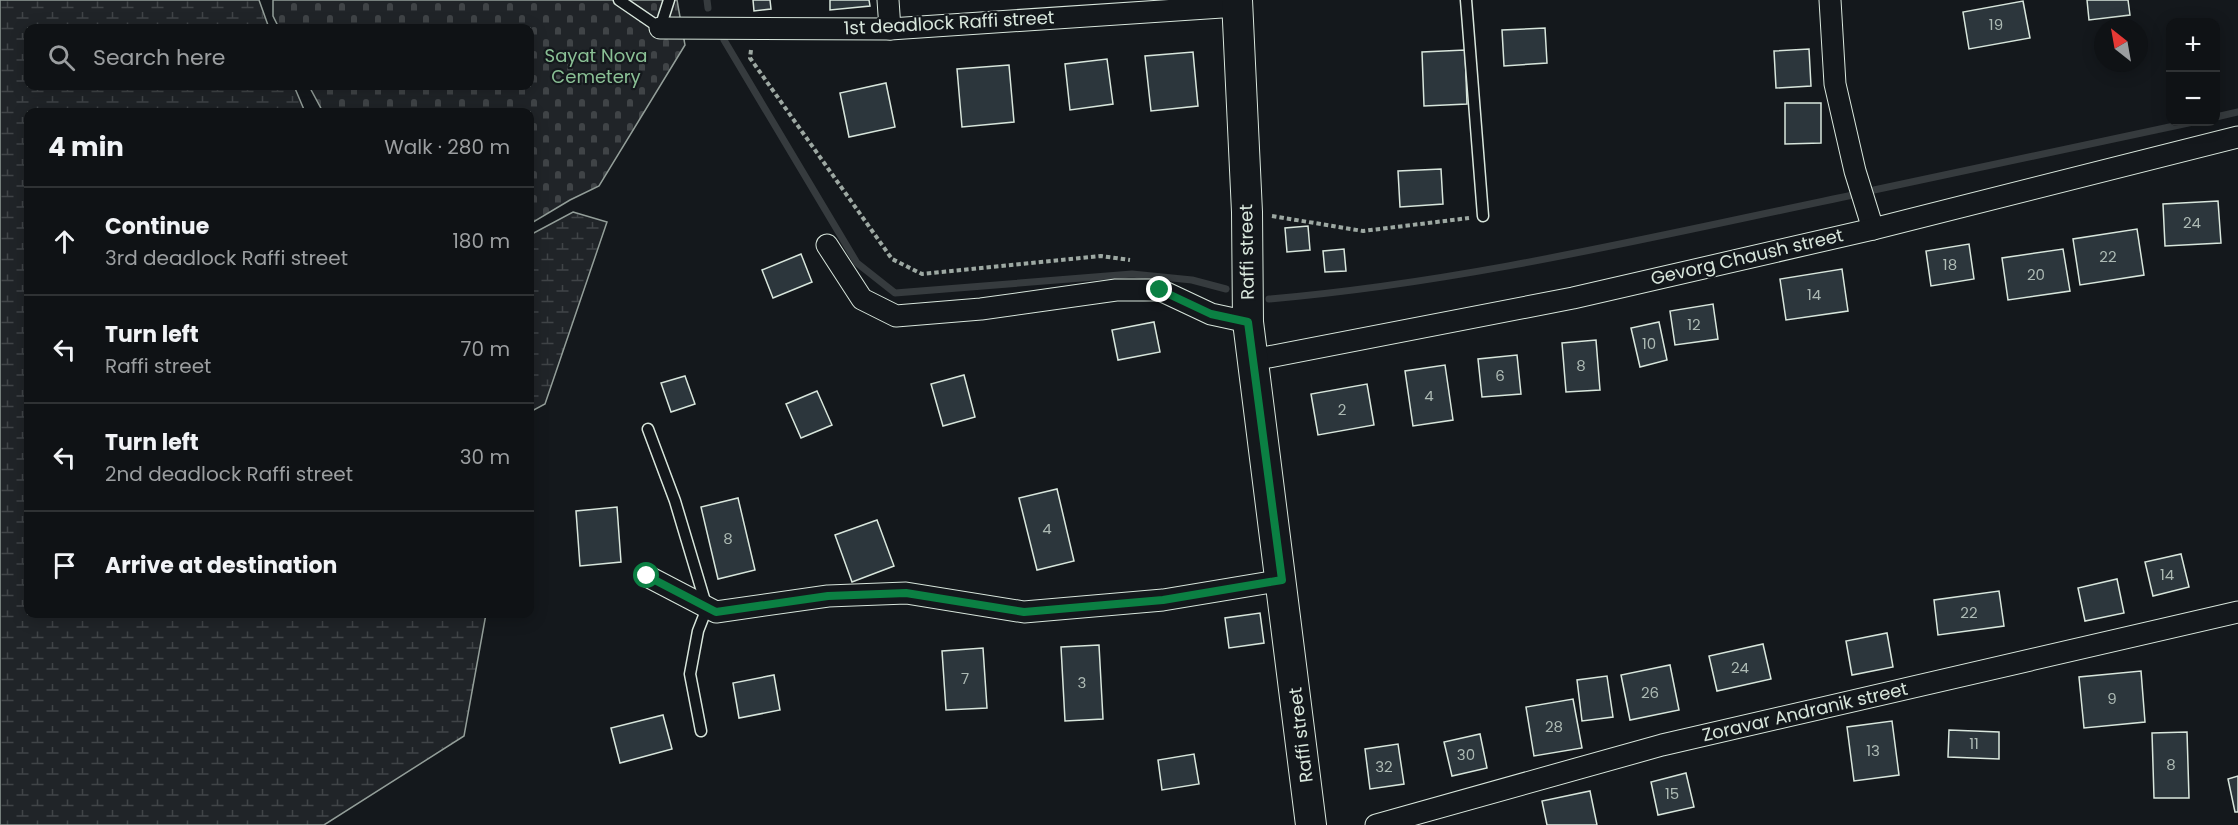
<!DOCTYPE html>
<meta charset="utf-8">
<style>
body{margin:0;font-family:Poppins,sans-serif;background:#1d2022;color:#f1f3f6}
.controls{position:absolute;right:18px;top:18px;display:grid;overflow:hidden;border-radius:12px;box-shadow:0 3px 15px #0003}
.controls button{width:54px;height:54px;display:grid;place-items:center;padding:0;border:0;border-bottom:2px solid #2f3234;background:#0f1215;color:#f1f3f6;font:30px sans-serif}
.compass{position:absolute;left:2094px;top:18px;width:54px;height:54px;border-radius:50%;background:#0f1215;box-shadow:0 3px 15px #0003;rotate:329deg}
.stop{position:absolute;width:18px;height:18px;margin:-14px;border:4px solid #0b8043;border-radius:50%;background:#fff}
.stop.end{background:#0b8043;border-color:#fff;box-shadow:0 2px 6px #0008}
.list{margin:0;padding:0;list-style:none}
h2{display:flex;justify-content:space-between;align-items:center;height:78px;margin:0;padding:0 24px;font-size:26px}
h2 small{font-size:20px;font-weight:400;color:#9b9ea0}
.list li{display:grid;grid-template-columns:39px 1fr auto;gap:18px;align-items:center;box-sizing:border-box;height:108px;padding:0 24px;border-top:2px solid #2f3234}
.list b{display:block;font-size:22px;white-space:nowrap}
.list p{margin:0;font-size:20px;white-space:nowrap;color:#9b9ea0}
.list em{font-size:20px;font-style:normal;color:#9b9ea0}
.icon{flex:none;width:33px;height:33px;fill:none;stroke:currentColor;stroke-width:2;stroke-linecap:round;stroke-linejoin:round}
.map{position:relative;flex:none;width:2238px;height:825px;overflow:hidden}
.search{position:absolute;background:#0f1215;box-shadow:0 3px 15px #0003;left:24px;top:24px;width:510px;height:66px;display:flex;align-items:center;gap:15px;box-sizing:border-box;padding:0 21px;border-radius:12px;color:#9b9ea0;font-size:22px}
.panel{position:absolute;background:#0f1215;box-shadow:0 3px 15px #0003;left:24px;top:108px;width:510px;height:510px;border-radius:12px}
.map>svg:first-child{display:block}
.wetland{fill:url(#wetland-marsh);stroke:#939e99;stroke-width:1.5}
.cemetery{fill:url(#cemetery-stones);stroke:#939e99;stroke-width:1.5}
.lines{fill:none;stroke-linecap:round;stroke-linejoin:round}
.stream{stroke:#363b3e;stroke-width:7}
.building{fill:#2c363c;stroke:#d8e6dc;stroke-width:1.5}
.service-casing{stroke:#d8e6dc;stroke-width:13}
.minor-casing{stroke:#d8e6dc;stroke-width:23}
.secondary-casing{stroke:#d8e6dc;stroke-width:32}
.path{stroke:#9da8a2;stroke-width:4;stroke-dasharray:4.5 3;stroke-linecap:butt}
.service{stroke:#14181c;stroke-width:10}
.minor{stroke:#14181c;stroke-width:21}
.secondary{stroke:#14181c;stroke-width:30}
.route{stroke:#0b8043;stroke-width:8}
.labels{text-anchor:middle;stroke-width:4.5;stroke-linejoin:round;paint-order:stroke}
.number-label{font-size:15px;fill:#adbab4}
.street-label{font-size:18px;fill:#d8e6dc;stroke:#14181c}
.park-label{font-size:18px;fill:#8ac095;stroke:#14181c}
</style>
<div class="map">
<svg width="2238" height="825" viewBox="0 0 2238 825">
<defs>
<pattern id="wetland-marsh" width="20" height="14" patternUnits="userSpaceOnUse" patternTransform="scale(1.5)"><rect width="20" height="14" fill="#202428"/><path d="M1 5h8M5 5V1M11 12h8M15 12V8" fill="none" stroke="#404447"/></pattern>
<pattern id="cemetery-stones" width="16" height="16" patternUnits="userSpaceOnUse" patternTransform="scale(1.5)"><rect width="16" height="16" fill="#202428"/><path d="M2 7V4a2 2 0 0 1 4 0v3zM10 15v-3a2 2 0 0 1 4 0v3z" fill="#404447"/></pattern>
</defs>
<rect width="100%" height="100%" fill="#14181c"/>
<g class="wetland">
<path d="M0 0H259L269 28H28V86H294L305 112H28V614H486L464 736 324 825H0Z"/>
<path d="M573 212 607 222 545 404 530 412V235Z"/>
</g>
<path class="cemetery" d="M273 0H677L685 45 599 186 570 200 530 224V112H323L309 86H530V28H279L273 16Z"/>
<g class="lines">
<g class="stream">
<path d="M707 0 708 8"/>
<path d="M724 40 857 263 895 293 1132 274 1192 280 1226 289"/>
<path d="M2216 117 2238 112"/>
<path d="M1874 190 2193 122"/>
<path d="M1269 299C1468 282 1664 234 1858 194"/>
</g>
</g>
<g class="building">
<path d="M753 0H770L771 9 754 11Z"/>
<path d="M830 0H869L870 6 830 10Z"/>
<path d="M2087 0H2128L2130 15 2089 20Z"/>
<path d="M2023 1 2030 38 1969 49 1963 12Z"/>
<path d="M1545 28 1547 63 1504 66 1502 30Z"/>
<path d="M1809 49 1811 86 1776 88 1774 51Z"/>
<path d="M1465 50 1467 104 1424 106 1422 52Z"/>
<path d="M1193 52 1198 106 1151 111 1145 56Z"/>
<path d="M1107 59 1113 104 1070 110 1065 64Z"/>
<path d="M1009 65 1014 122 962 127 957 69Z"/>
<path d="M886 83 895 127 849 137 840 93Z"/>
<path d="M1785 103H1821V143L1785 144Z"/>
<path d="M1441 169 1443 204 1400 207 1398 171Z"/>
<path d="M2218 201 2221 243 2165 246 2163 204Z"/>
<path d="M1308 226 1310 250 1287 252 1285 228Z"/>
<path d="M2137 229 2144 275 2080 285 2073 239Z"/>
<path d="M1969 244 1974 279 1931 286 1926 251Z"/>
<path d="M1344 249 1346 271 1325 272 1323 251Z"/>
<path d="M2063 249 2070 291 2008 300 2002 258Z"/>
<path d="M801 254 812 282 773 298 762 270Z"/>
<path d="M1842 269 1848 311 1786 320 1780 279Z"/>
<path d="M1713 304 1718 339 1675 345 1670 311Z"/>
<path d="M1154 322 1160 352 1118 360 1112 330Z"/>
<path d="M1659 322 1667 360 1640 367 1631 328Z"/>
<path d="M1596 340 1600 390 1566 392 1562 343Z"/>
<path d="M1517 355 1521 394 1482 397 1478 359Z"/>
<path d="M1445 365 1453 420 1413 426 1405 371Z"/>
<path d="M964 375 975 417 943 426 931 384Z"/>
<path d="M685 376 695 404 671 412 661 383Z"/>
<path d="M1367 384 1374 425 1318 435 1311 394Z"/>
<path d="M817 391 832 425 801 438 786 404Z"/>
<path d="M1057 489 1074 561 1037 570 1019 498Z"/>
<path d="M738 498 755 570 718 579 701 507Z"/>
<path d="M617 507 621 562 580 566 576 511Z"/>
<path d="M877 520 894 566 852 582 835 535Z"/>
<path d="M2181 554 2189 587 2153 596 2145 562Z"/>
<path d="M532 570 533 603H530V571Z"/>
<path d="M2117 579 2124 613 2085 621 2078 588Z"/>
<path d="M1999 591 2004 626 1938 635 1934 600Z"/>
<path d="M1260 613 1264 643 1229 648 1225 618Z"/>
<path d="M1887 633 1893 667 1852 675 1846 641Z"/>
<path d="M1763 644 1771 679 1717 691 1709 656Z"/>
<path d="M1099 645 1103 719 1065 721 1061 647Z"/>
<path d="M983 648 987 708 946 710 942 651Z"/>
<path d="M1670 665 1679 710 1630 720 1621 675Z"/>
<path d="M2141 671 2145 722 2084 728 2079 677Z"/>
<path d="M774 675 780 710 739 718 733 683Z"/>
<path d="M1607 676 1613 717 1582 721 1577 680Z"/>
<path d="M1573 699 1582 748 1534 756 1526 707Z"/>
<path d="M663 715 672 749 620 763 611 728Z"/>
<path d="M1892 721 1899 775 1854 781 1847 727Z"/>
<path d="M1949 730 1999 732V759L1948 757Z"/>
<path d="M2187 732 2189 798H2154L2152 733Z"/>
<path d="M1480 734 1487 768 1452 776 1444 742Z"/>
<path d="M1398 744 1404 784 1370 789 1365 749Z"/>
<path d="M1194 754 1199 784 1162 790 1158 760Z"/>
<path d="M1686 773 1694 807 1658 815 1651 782Z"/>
<path d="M2238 776V812H2235L2228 779Z"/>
<path d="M1590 791 1597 825H1547L1542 801Z"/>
</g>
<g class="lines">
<g class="service-casing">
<g id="service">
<path d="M619 0 660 28 669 0"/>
<path d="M1466 0 1483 216"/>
<path d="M648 429 675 501 707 608 698 631 690 674 701 731"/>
</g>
</g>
<g class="minor-casing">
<g id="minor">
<path d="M888 0 890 29"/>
<path d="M1830 0 1835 84 1855 171 1873 229"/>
<path d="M660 28 890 29 1237 6"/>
<path d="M827 245 862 299 896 316 981 309 1116 290H1160L1211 314 1248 322"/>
<path d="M1253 360 1573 298 1873 229 2238 137"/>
<path d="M647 576 716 612 828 596 906 593 1024 612 1163 600 1283 580"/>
<path d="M1376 825 1662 745 2238 612"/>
</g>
</g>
<g class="secondary-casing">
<path id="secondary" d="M1237 0 1247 212 1248 322 1311 825"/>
</g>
<g class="path">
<path d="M751 50 750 58 892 259 922 274 1101 256 1130 260"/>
<path d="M1272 216 1363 231 1469 218"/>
</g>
<use href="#service" class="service"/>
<use href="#minor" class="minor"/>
<use href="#secondary" class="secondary"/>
</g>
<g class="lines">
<path class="route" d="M647 576 716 612 828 596 906 593 1024 612 1163 600 1282 580 1248 322 1211 314 1160 290"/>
</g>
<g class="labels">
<g class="number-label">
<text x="1996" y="30">19</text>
<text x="2192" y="228">24</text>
<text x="2108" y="262">22</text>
<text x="1950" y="270">18</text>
<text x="2036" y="280">20</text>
<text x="1814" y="300">14</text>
<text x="1694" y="330">12</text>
<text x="1649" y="349">10</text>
<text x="1581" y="371">8</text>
<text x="1500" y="381">6</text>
<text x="1429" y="401">4</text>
<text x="1342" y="415">2</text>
<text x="1047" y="534">4</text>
<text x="728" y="544">8</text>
<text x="2167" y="580">14</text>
<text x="1969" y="618">22</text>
<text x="1740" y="673">24</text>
<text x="965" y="684">7</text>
<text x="1082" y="688">3</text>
<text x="1650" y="698">26</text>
<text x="2112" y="704">9</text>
<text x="1554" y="732">28</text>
<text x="1974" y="749">11</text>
<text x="1873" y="756">13</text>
<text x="1466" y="760">30</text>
<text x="2171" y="770">8</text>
<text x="1384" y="772">32</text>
<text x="1672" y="799">15</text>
</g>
<g class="street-label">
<text transform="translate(949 23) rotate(-3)" y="6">1st deadlock Raffi street</text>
<text transform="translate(1247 252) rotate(-91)" y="6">Raffi street</text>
<text transform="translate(1747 257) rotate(-13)" y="6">Gevorg Chaush street</text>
<text transform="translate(1805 712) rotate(-13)" y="6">Zoravar Andranik street</text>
<text transform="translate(1301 735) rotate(-97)" y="6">Raffi street</text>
</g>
<g class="park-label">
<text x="596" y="62">Sayat Nova<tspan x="596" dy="21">Cemetery</tspan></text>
</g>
</g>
</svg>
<div class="controls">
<button>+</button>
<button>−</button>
</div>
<svg class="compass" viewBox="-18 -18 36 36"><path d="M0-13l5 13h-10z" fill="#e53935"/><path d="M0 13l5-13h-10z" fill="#9b9ea0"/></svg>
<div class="stop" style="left:647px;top:576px"></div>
<div class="stop end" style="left:1160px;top:290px"></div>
<div class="search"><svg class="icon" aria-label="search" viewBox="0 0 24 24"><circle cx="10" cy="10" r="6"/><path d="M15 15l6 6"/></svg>Search here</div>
<section class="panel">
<h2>4 min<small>Walk · 280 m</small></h2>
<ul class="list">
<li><svg class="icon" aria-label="ahead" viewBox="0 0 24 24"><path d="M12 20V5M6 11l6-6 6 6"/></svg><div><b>Continue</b><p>3rd deadlock Raffi street</p></div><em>180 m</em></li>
<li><svg class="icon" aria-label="left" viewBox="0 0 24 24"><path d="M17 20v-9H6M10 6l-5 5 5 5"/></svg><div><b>Turn left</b><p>Raffi street</p></div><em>70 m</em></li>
<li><svg class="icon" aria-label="left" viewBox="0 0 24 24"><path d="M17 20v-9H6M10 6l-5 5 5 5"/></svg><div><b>Turn left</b><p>2nd deadlock Raffi street</p></div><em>30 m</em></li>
<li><svg class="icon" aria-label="arrive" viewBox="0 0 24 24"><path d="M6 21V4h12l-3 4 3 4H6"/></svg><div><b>Arrive at destination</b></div></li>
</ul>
</section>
</div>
